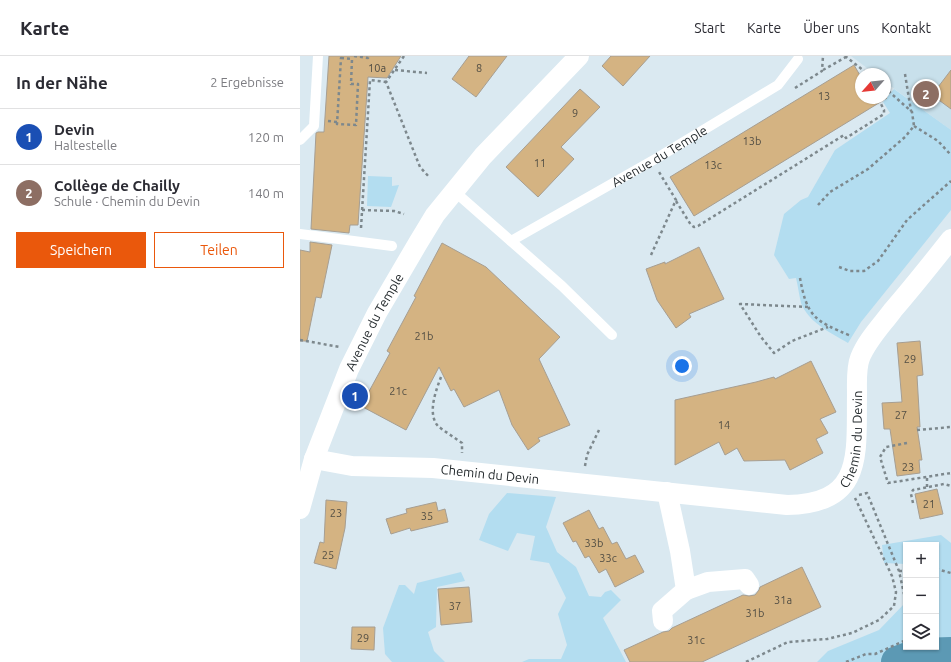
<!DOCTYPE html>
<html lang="de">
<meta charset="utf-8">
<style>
body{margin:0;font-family:Ubuntu,sans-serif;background:#f7f7f7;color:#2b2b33}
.controls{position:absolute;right:12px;bottom:12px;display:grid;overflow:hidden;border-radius:0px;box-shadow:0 1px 3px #0004}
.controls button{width:36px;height:36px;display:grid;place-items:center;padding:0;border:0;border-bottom:1px solid #e1e1e2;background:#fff;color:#2b2b33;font:20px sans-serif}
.compass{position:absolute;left:555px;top:12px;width:36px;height:36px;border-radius:50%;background:#fff;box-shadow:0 1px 3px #0004;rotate:243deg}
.you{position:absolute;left:382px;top:310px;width:14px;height:14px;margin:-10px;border:3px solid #fff;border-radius:50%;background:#1a73e8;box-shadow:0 0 0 6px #1a73e833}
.badge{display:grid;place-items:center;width:26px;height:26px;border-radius:50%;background:#ea580c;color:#fff;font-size:13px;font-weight:700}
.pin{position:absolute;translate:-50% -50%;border:2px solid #fff;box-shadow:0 1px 4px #0006}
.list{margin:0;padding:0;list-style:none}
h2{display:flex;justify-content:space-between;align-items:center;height:52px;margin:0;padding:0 16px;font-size:17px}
h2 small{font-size:13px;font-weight:400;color:#7c7c81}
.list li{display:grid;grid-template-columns:26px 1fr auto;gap:12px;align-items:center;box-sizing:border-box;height:56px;padding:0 16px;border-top:1px solid #e1e1e2}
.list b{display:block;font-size:15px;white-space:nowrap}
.list p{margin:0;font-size:13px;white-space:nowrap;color:#7c7c81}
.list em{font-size:13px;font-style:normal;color:#7c7c81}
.actions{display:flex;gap:8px;padding:12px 16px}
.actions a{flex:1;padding:9px 0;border:1px solid #ea580c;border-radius:0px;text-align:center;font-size:14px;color:#ea580c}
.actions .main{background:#ea580c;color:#fff}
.icon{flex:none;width:22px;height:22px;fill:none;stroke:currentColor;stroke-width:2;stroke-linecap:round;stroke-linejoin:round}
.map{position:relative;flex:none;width:651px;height:606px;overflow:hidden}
header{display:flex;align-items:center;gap:24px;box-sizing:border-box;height:56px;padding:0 20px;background:#fff;border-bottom:1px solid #e1e1e2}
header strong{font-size:19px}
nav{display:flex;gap:22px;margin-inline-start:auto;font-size:14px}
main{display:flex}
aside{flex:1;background:#fff}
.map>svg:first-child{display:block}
.built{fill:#c8e0eb}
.green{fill:#b3ddf0}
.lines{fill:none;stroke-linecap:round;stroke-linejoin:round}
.river{stroke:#5c99b4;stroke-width:32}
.building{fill:#d4b382;stroke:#a69e92}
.path{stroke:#7d888d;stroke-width:2.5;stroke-dasharray:3 3;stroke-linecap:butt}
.lane{stroke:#fff;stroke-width:10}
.street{stroke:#fff;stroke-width:20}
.labels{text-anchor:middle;stroke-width:3.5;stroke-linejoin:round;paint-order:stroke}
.number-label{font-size:11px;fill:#524e44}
.street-label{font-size:13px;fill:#262c2f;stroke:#fff}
</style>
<header>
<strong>Karte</strong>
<nav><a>Start</a><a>Karte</a><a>Über uns</a><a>Kontakt</a></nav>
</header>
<main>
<aside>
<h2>In der Nähe<small>2 Ergebnisse</small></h2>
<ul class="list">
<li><span class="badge" style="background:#1a4fb4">1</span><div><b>Devin</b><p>Haltestelle</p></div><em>120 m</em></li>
<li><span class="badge" style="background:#8d6e63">2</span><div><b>Collège de Chailly</b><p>Schule · Chemin du Devin</p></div><em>140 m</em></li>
</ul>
<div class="actions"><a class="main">Speichern</a><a>Teilen</a></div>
</aside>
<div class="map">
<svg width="651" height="606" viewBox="0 0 651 606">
<rect width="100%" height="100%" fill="#dae9f1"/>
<path class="built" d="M551 0H651V74L585 26V18H575Z"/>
<g class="green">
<path d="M594 33 651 74V154L561 266 548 287C531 277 509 267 501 247 499 239 498 230 496 222L489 223 474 199 484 158 501 144 508 141 535 94 590 57 583 46Z"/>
<path d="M68 120 92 121V130L99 129 91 151 67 150Z"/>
<path d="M207 437 256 441 246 471 257 496 276 511 289 540 301 541 305 536 311 534 321 544 303 562 326 606H222L229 603H261L267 589 258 558 266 542 249 507 230 504 235 480 217 477 208 495 179 484 189 458Z"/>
<path d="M641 479 651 487V606H517L528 595 579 574 606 546V591H636V489H606V508L584 507 582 489Z"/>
<path d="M161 516 165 525 137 531 136 571 128 576 134 595 145 606H92L85 598 83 572 99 529H105L114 538 117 527Z"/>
</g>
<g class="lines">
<path class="river" d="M597 606 619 598 651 597"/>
</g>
<g class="building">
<path d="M29 0H101L87 22 68 21 58 169H50L49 177 11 173 16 77 18 76H24Z"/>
<path d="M169 0H207L176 41 152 23Z"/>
<path d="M311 0H350L323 30 302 10Z"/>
<path d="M554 9 561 21V42H587L394 160 370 121Z"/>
<path d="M651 14V53L632 39Z"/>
<path d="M280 33 300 51 261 91 274 103 238 141 206 111Z"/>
<path d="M10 186 32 189 21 242 16 241 7 285H0V194L10 196Z"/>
<path d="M142 187 186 211 260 281 239 303 270 369 238 382 240 385 228 394 212 369 199 334 164 351 154 333 151 335 139 311 106 374 61 350 90 297 87 295 116 241 114 240Z"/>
<path d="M399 191 424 243 389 258 391 261 376 272 357 244 346 213 365 206V208Z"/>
<path d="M620 285 623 319 617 320 620 371H617L622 404H619L620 417 597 420 590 373H584L582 347 602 346 597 287Z"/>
<path d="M511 305 536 356 520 363 528 377 516 383 523 397 490 414 485 404 444 405 437 392 425 399 419 386 375 409V344L456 326 474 321 475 323Z"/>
<path d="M637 433 643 458 620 463 615 438Z"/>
<path d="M26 444 47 446 45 472 36 513 14 507 20 486 24 487Z"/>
<path d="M136 446 138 455 145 453 148 466 111 475 110 472 91 478 86 463 107 457 106 453Z"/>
<path d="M289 454 299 473 303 471 312 488 317 486 326 503 335 499 344 516 315 531 306 513 299 517 289 500 285 502 276 485 273 486 263 467Z"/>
<path d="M502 511 521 551 402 606H330L324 594 363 576 369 575 372 572 443 539 449 540 455 539 459 534 460 531Z"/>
<path d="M169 531 172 566 141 569 138 533Z"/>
<path d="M52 571H75L74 594 51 593Z"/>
</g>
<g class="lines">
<g class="path">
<path d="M54 0 68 2 69 0"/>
<path d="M104 0 86 26 120 111 130 122"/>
<path d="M545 0 568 18"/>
<path d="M41 2 52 3 51 28H58L56 69 37 68Z"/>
<path d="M95 14 127 17"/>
<path d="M523 14 546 1"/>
<path d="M605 18 611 55"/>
<path d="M495 32 522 15 523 0"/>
<path d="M28 65 37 66"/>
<path d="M614 70 638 85 651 99"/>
<path d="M376 145 391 169 394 171 398 170 544 79 546 82 584 58V54L579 44 580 42"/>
<path d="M518 149 530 136 568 113 605 81 614 70 612 56 585 32"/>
<path d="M62 154 94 155 104 158"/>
<path d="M61 172 70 24 86 26"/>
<path d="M351 199 376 144 359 116"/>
<path d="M539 211 550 215H564L578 205 607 164 651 125"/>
<path d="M500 222C507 261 515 265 551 280"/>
<path d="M508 251 440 248 461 281 474 297 492 285 528 271"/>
<path d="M0 284 40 291"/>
<path d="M141 321C136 334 127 358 138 370 144 375 155 382 162 387V397"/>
<path d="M617 374 651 371"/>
<path d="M607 387 586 391 580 401 588 427 651 417"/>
<path d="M285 410 287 399 299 374"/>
<path d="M627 431V420"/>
<path d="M559 439 567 437 599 515 604 538H606"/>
<path d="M613 447 611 438 613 434 644 428 651 430"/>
<path d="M636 513 651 517"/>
<path d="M599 515H606"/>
<path d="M446 606 488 586 527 583 552 577 579 564 594 550 596 536 592 520 555 442"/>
<path d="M546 606 566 598H575L606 584"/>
</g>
<g class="lane">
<path d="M0 84 14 70 18 0"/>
<path d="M154 135 262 230 312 279"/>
<path d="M0 178 92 190"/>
<path id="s1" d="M211 185 357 102 478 29 498 3"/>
</g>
<g class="street">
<path id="s2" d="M14 403 52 410 133 412 487 449C565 448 556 397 557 338 557 327 556 312 560 302 567 284 582 269 593 254 613 231 632 207 651 183"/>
<path d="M367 436 380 495 386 534 408 526 445 523 449 529"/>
<path id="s3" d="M0 453 14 403 49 313 77 257 118 187 135 159 183 100 279 0"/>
<path d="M363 565 362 555 386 534"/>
</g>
</g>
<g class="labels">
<g class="number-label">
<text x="77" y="16">10a</text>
<text x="179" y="16">8</text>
<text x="524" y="44">13</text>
<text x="275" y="61">9</text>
<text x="452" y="89">13b</text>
<text x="240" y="111">11</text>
<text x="413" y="113">13c</text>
<text x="124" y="284">21b</text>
<text x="610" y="307">29</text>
<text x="98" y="339">21c</text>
<text x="601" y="363">27</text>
<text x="424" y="373">14</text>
<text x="608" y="415">23</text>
<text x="629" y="452">21</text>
<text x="36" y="461">23</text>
<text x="127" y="464">35</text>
<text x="294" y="491">33b</text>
<text x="28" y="503">25</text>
<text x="308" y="506">33c</text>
<text x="483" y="548">31a</text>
<text x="155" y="554">37</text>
<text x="455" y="561">31b</text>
<text x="63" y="586">29</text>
<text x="396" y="588">31c</text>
</g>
<g class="street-label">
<text dy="5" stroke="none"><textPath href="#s1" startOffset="171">Avenue du Temple</textPath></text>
<text dy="5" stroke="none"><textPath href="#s3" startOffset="202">Avenue du Temple</textPath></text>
<text dy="5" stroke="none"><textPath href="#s2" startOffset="585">Chemin du Devin</textPath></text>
<text dy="5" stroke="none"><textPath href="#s2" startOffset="177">Chemin du Devin</textPath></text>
</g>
</g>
</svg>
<div class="controls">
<button>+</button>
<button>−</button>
<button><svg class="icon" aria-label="layers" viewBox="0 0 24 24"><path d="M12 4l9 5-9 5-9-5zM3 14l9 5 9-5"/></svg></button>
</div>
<svg class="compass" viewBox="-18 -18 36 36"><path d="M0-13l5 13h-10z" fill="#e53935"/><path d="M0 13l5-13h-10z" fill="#7c7c81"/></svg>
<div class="you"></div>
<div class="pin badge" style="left:55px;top:340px;background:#1a4fb4">1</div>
<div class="pin badge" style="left:626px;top:38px;background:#8d6e63">2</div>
</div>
</main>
